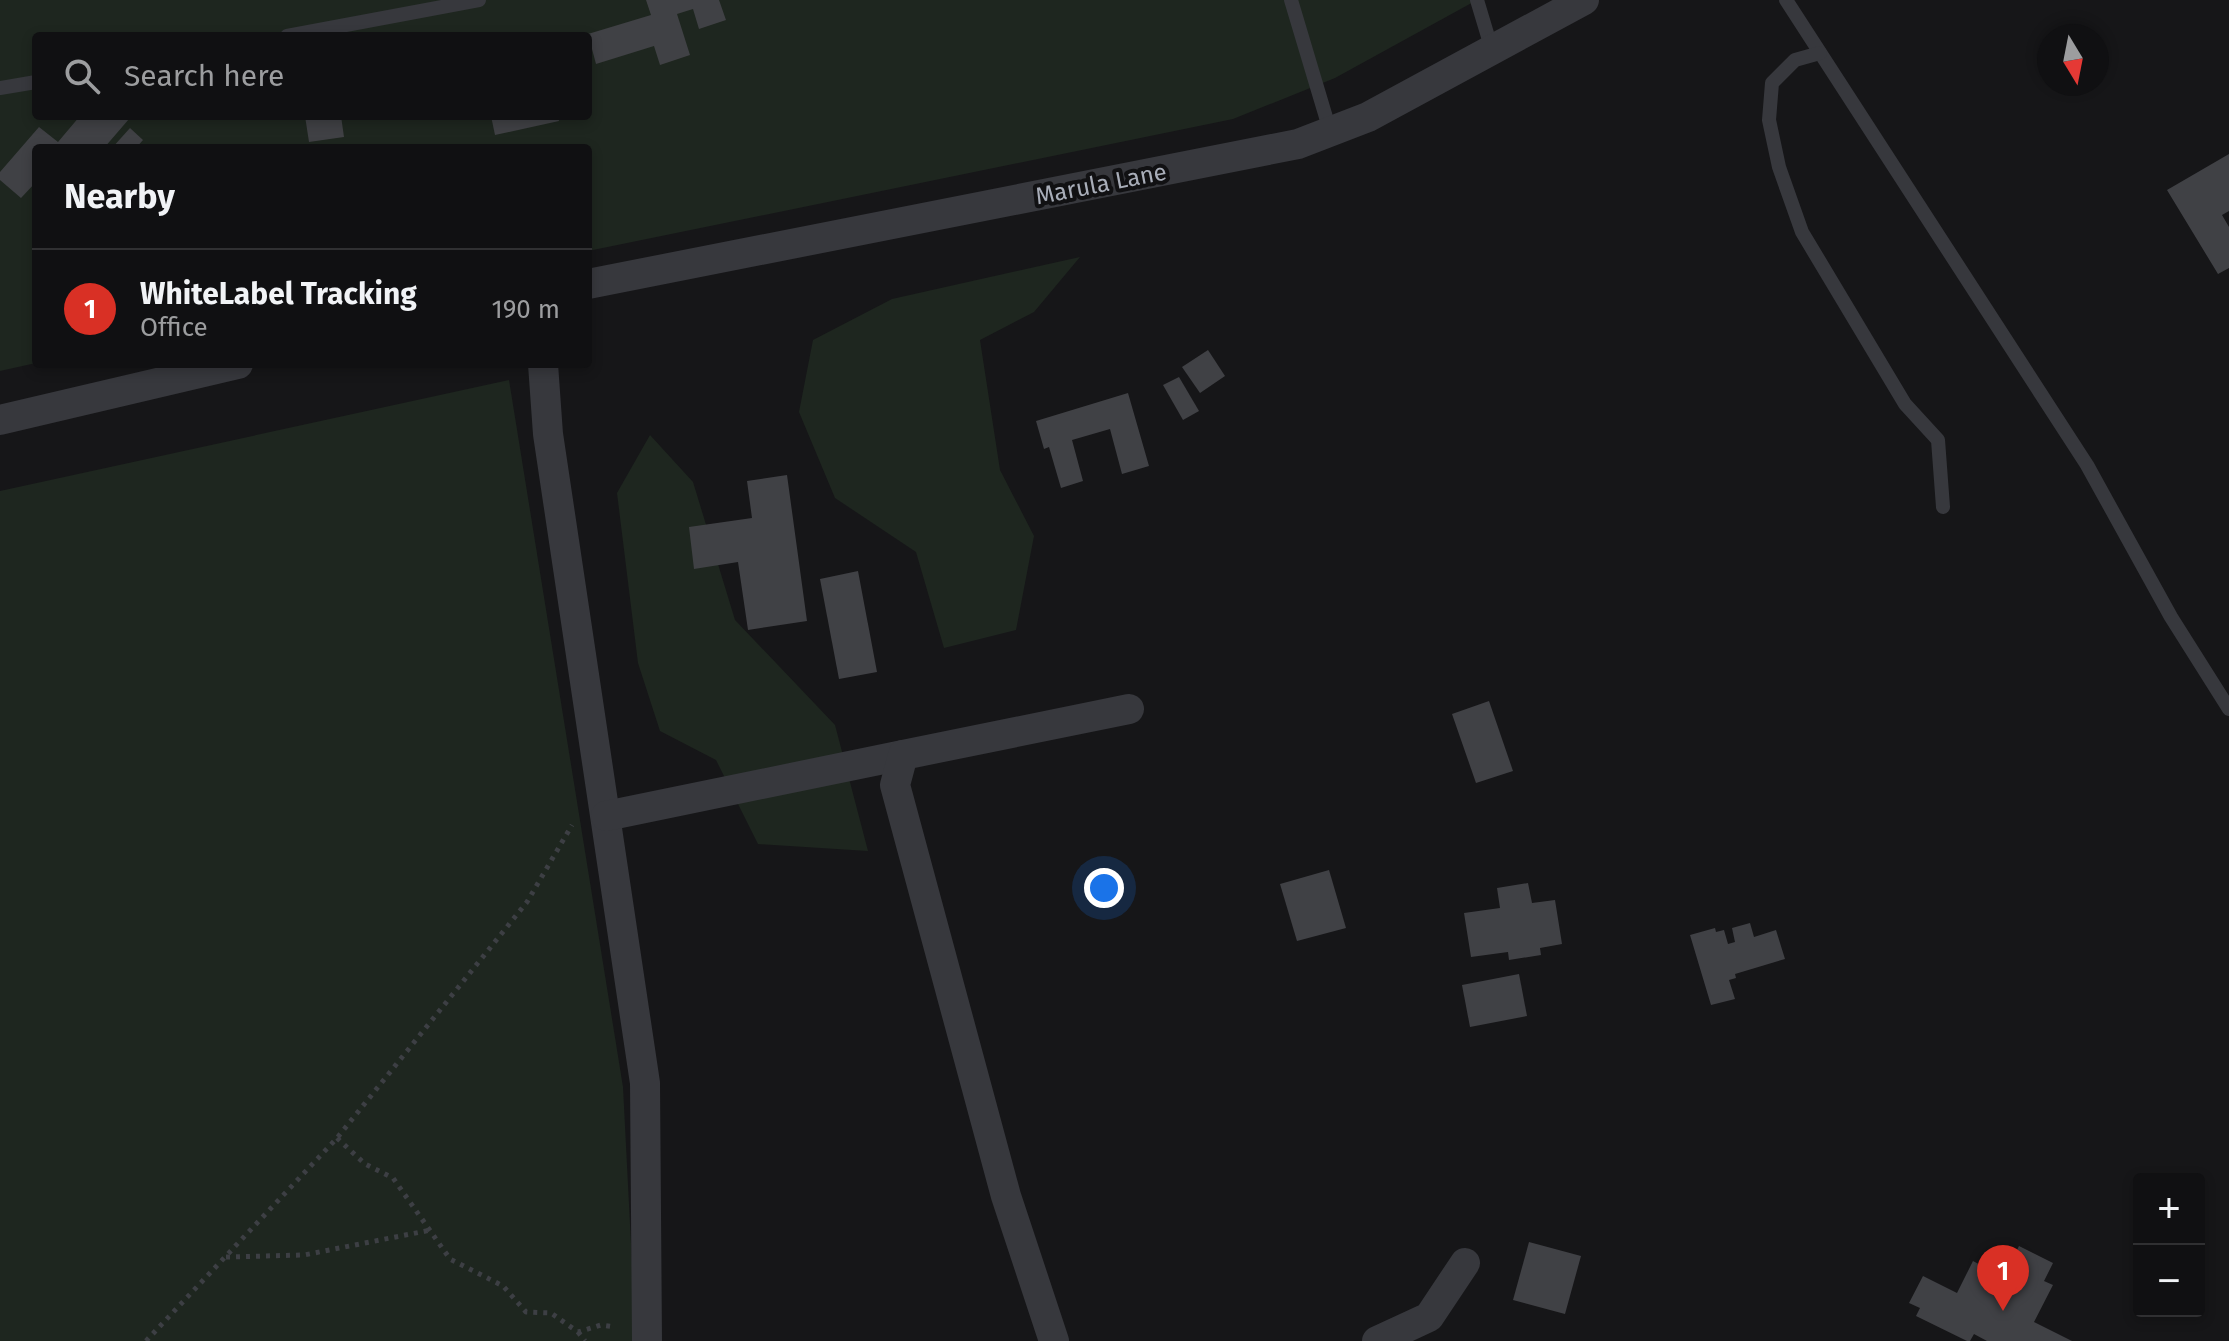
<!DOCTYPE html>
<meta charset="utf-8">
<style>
body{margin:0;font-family:"Fira Sans",sans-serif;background:#1e1e20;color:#f1f3f6}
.controls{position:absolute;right:24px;bottom:24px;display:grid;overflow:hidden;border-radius:8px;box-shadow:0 4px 12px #0003}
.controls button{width:72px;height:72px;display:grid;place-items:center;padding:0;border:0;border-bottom:2px solid #303032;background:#101012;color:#f1f3f6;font:40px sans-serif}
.compass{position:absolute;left:2037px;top:24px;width:72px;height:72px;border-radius:50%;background:#101012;box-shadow:0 4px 12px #0003;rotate:170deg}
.you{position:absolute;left:1104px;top:888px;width:28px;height:28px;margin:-20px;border:6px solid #fff;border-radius:50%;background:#1a73e8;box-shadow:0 0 0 12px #1a73e833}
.badge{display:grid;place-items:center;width:52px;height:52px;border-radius:50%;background:#d93025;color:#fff;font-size:26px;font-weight:700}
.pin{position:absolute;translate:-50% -66px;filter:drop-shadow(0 2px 4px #0008)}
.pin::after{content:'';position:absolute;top:42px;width:28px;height:24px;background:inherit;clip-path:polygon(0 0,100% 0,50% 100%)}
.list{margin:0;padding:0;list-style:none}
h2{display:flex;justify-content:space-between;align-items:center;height:104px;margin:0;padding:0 32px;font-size:34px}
h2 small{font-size:26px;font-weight:400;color:#9c9d9f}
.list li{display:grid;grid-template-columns:52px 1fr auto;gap:24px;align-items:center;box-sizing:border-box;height:120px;padding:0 32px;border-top:2px solid #303032}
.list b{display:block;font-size:30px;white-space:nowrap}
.list p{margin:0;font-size:26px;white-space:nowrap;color:#9c9d9f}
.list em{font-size:26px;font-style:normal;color:#9c9d9f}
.icon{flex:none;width:44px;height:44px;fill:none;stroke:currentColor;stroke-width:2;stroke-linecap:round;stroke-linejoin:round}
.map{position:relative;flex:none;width:2229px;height:1341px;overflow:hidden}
.search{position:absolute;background:#101012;box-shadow:0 4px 12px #0003;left:32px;top:32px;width:560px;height:88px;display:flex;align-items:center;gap:20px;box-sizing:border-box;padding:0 28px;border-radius:8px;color:#9c9d9f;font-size:30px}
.panel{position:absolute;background:#101012;box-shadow:0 4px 12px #0003;left:32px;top:144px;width:560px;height:224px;border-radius:8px}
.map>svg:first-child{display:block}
.green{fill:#1e261f;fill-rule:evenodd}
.building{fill:#404145}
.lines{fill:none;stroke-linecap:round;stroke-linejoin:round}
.path{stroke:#3d3f44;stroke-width:5;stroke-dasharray:4 6;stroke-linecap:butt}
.lane{stroke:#37383d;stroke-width:14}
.street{stroke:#37383d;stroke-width:30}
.labels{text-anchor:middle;stroke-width:8;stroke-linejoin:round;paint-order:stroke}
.street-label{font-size:24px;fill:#a8adb8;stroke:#111113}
</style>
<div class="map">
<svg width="2229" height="1341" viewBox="0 0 2229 1341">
<rect width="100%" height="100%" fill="#161618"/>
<g class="green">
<path d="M0 0H1477L1335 78 1233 119 588 251V148H36V363L0 371ZM36 36H588V116H36Z"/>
<path d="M1080 257 1034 312 980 340 1000 470 1034 536 1016 630 944 648 916 552 835 498 799 412 813 340 892 299Z"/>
<path d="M509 380 623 1087 636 1341H0V491Z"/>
<path d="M650 435 693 482 735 620 835 725 868 851 758 844 716 760 660 731 638 663 617 493Z"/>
</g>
<g class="building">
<path d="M646 0H719L726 20 699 29 693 9 677 14 690 55 660 65 654 46 596 64 588 34 651 15Z"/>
<path d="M80 116H126L129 119 104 148H36V182L21 198 0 180V172L39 127 58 142Z"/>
<path d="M305 116H341L344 137 309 142Z"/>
<path d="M491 116H558L559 121 495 135Z"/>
<path d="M130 128 143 140 136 148H112Z"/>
<path d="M2229 154V211L2222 215 2229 227V268L2218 274 2167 190Z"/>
<path d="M1208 350 1225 376 1200 393 1182 367Z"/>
<path d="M1179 377 1199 411 1183 420 1163 385Z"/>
<path d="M1128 393 1149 466 1122 474 1110 429 1072 440 1083 481 1061 488 1049 447 1044 449 1036 421Z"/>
<path d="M787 475 807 621 748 630 738 562 694 569 689 527 752 518 747 481Z"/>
<path d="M858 571 877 672 839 679 820 579Z"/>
<path d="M1489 701 1513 771 1476 783 1452 714Z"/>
<path d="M1329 870 1346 928 1297 941 1280 884Z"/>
<path d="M1528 883 1532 903 1555 900 1562 944 1540 948 1541 955 1509 960 1508 952 1471 957 1464 913 1500 908 1497 888Z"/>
<path d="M1750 923 1754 937 1776 930 1785 959 1735 974 1736 978 1729 980 1735 999 1711 1005 1690 935 1715 928 1716 932 1724 930 1728 944 1735 942 1732 928Z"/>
<path d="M1519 974 1527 1016 1470 1027 1462 985Z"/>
<path d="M1529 1242 1581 1256 1565 1314 1513 1300Z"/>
<path d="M2019 1246 2053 1263 2044 1281 2053 1285 2034 1322 2072 1341H1987L1974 1334 1970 1341H1967L1916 1316 1920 1308 1909 1303 1923 1276 1957 1293 1973 1261 1990 1270 1997 1257 2010 1264Z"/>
</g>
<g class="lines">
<g class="path">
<path d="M337 1138 365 1164 393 1178 450 1259 503 1286 526 1312 551 1313 578 1332 601 1325 615 1327"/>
<path d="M226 1257 304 1255 431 1230"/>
<path d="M578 1332 585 1341"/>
<path d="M146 1341 337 1138 527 902 572 825"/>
</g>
<g class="lane">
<path d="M1291 0 1331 134"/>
<path d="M1477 0 1492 50"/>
<path d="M1786 0 2087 465 2171 617 2229 709"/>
<path d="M287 36 479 0"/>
<path d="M1820 53 1795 60 1772 83 1769 120 1779 167 1802 232 1905 404 1938 440 1943 507"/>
<path d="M0 88 36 82"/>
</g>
<g class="street">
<path d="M588 284 1298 144 1368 117 1584 0"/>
<path d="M543 364 548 434 645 1083 647 1341"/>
<path d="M0 420 238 364"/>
<path d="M606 816 903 755"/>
<path d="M1054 1341 1006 1196 895 785 903 755 1129 709"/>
<path d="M1377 1341 1429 1317 1465 1263"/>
</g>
</g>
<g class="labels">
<g class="street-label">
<text transform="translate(1101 184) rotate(-11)" y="8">Marula Lane</text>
</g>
</g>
</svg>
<div class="controls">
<button>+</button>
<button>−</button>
</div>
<svg class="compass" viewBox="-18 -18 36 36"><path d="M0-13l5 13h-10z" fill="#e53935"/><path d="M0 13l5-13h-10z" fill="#9c9d9f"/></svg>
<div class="you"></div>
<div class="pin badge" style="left:2003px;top:1311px">1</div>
<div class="search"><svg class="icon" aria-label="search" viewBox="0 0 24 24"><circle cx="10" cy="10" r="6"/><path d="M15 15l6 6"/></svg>Search here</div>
<section class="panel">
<h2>Nearby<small></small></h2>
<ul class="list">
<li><span class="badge">1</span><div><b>WhiteLabel Tracking</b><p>Office</p></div><em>190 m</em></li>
</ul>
</section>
</div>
